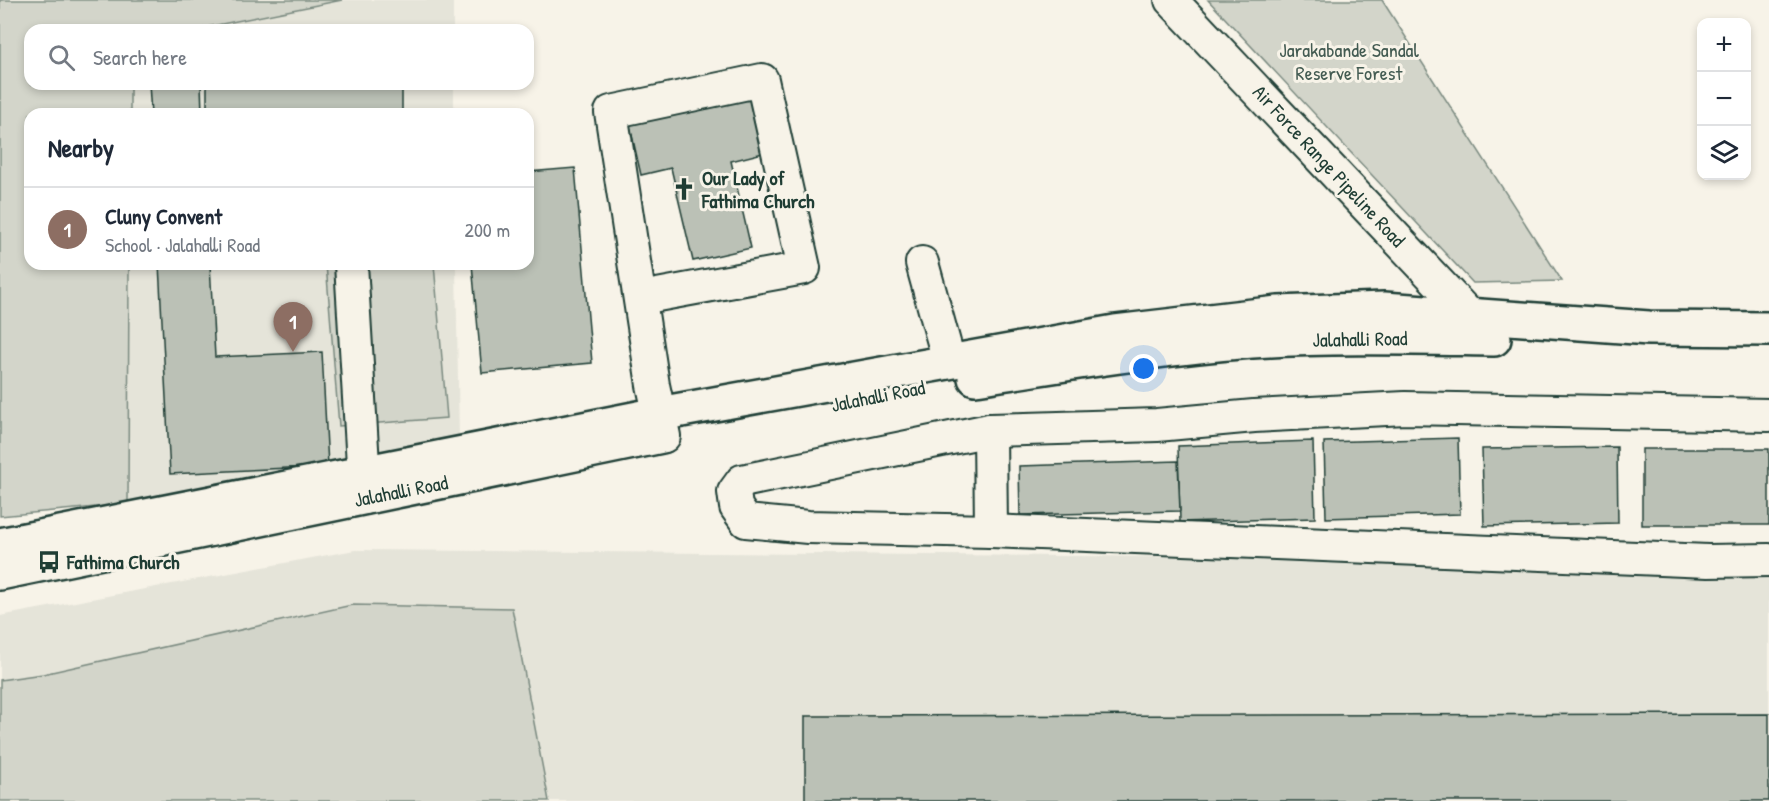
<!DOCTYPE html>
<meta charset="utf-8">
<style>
body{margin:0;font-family:"Patrick Hand",sans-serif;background:#f2f2f3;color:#1f2937}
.controls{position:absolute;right:18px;top:18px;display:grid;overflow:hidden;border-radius:12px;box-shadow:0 3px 9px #0003}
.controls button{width:54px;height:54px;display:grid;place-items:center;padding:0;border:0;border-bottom:2px solid #e0e1e3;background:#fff;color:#1f2937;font:30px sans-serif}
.you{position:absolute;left:1144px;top:369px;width:21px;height:21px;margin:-15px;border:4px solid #fff;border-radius:50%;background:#1a73e8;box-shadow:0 0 0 9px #1a73e833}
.badge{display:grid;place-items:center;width:39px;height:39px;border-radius:50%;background:#1f3d34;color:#fff;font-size:20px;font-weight:700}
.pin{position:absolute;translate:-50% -50px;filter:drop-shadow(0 2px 3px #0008)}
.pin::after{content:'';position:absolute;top:32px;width:21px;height:18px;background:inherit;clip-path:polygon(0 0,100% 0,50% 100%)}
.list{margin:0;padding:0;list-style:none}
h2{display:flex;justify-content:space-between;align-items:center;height:78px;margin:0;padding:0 24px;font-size:26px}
h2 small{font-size:20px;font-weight:400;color:#747a83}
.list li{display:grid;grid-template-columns:39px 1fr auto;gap:18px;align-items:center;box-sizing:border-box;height:84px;padding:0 24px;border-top:2px solid #e0e1e3}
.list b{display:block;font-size:22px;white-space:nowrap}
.list p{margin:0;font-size:20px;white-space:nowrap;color:#747a83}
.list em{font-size:20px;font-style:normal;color:#747a83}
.icon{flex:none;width:33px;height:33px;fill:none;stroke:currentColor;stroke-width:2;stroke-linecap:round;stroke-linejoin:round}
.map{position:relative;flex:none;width:1769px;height:801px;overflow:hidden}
.search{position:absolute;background:#fff;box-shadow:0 3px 9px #0003;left:24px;top:24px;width:510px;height:66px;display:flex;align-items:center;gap:15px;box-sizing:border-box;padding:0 21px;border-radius:18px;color:#747a83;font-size:22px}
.panel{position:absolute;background:#fff;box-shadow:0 3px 9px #0003;left:24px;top:108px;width:510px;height:162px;border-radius:18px}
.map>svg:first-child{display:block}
.built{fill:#e5e4d9}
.green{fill:#d3d5ca;stroke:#79897f;stroke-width:1.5}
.building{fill:#bbc1b6;stroke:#1f3d34;stroke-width:1.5}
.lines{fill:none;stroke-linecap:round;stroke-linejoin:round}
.minor-casing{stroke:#1f3d34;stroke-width:36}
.major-casing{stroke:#1f3d34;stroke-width:38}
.minor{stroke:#f7f3e8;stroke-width:32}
.major{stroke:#f7f3e8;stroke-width:33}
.labels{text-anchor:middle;stroke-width:6;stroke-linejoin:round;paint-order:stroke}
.park-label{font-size:20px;fill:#435b52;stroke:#f7f3e8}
.street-label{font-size:20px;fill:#1f3d34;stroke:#f7f3e8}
.poi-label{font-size:20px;font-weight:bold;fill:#1f3d34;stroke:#f7f3e8;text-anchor:start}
</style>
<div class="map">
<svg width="1769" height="801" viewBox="0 0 1769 801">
<rect width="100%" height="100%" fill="#f7f3e8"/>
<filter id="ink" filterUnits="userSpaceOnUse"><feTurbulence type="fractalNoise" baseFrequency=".0167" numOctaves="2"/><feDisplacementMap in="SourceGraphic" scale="12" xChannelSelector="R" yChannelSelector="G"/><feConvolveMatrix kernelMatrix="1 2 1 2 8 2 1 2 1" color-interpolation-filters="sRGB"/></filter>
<g filter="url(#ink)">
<g class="built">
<path d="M342 0H453V30H192Z"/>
<rect x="130" y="84" width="324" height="30"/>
<path d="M129 264H456L459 440 128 504Z"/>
<path d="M355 550 1769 562V801H0V616Z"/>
</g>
<g class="green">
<path d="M0 0H342L192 30H30V84H130V114H30V264H129L128 504 0 516Z"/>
<path d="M1208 0H1382L1562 281 1473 283Z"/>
<path d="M326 264H434L447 418 339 426Z"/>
<path d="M352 605 512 608 549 801H0V680L43 674Z"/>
</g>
<g class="building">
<path d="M149 84H201L202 114H151Z"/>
<rect x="207" y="84" width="195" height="30"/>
<path d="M749 94 763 153 731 161 751 248 693 261 671 168 641 175 629 122Z"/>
<path d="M575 168 592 363 482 373 472 264H528V172Z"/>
<path d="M159 264H210L215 357 322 352 328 466 170 474Z"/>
<path d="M1458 438 1460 514 1326 518 1324 442Z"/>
<path d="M1313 441 1315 518 1180 522 1178 446Z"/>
<path d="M1617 447 1618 523 1484 526 1482 449Z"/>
<rect x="1642" y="449" width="127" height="76"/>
<path d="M1178 461 1180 511 1020 515 1019 466Z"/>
<path d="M1769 714V801H805V716Z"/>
</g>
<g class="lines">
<g class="minor-casing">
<g id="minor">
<path d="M1171 0 1471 317 1473 332"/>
<path d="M922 263 949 361"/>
<path d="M351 264 365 498"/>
<path d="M641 298 804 268 762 80 611 112 653 385 664 436"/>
<path d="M1769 415 1405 408 1254 416 1157 425 990 430 742 481 734 492 736 507 746 521 808 527 991 531 1708 561 1769 560"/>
<path d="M990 430 991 531"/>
</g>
</g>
<g class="major-casing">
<g id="major">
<path d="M975 378C1067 364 1159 348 1252 341 1332 336 1414 338 1494 339"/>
<path d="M0 545 659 414 1115 332 1278 313 1384 309 1649 328 1769 329"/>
<path d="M0 573 662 436"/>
</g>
</g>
<use href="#minor" class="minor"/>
<use href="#major" class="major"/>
</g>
</g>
<defs>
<g id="church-bare" transform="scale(1.8)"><path d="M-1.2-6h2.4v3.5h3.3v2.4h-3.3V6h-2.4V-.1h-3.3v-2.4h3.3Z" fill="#1f3d34" stroke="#f7f3e8" stroke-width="2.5" paint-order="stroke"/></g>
<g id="bus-bare" transform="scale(1.8)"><path d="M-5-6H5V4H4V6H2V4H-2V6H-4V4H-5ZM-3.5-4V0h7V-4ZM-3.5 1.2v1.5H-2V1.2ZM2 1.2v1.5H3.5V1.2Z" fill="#1f3d34" stroke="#f7f3e8" stroke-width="2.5" paint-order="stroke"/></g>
</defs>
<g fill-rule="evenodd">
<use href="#church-bare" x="684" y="189"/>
<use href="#bus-bare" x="49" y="562"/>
</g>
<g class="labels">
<g class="park-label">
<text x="1349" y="57">Jarakabande Sandal<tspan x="1349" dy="23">Reserve Forest</tspan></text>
</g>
<g class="street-label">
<text transform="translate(1329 166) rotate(47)" y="7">Air Force Range Pipeline Road</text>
<text transform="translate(1360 339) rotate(-1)" y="7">Jalahalli Road</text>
<text transform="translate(878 396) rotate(-11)" y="7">Jalahalli Road</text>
<text transform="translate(401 491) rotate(-11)" y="7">Jalahalli Road</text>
</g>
<g class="poi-label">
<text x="702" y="185">Our Lady of<tspan x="702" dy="23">Fathima Church</tspan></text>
<text x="67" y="569">Fathima Church</text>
</g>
</g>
</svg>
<div class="controls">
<button>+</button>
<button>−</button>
<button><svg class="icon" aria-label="layers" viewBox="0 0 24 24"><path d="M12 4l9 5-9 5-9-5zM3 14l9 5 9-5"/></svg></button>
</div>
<div class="you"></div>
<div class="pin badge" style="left:293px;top:352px;background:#8d6e63">1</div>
<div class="search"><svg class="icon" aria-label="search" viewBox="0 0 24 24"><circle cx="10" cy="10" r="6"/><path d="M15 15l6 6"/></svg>Search here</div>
<section class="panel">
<h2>Nearby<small></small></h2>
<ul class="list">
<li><span class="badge" style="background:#8d6e63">1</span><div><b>Cluny Convent</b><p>School · Jalahalli Road</p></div><em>200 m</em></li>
</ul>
</section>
</div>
